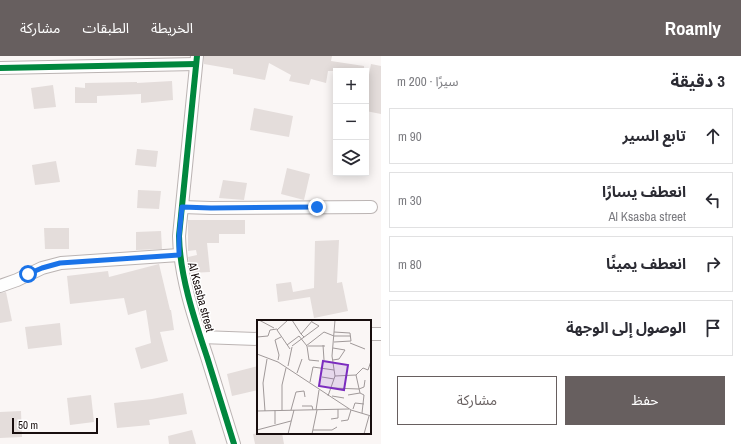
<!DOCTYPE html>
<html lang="ar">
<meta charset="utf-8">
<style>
body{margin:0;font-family:"Archivo Narrow","Noto Sans Arabic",sans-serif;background:#f2f2f3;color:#2b2b33;direction:rtl}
.controls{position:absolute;right:12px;top:12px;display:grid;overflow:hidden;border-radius:0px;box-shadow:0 2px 10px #0003}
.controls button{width:36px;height:36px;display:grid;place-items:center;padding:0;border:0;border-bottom:1px solid #e1e1e2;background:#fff;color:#2b2b33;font:20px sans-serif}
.scale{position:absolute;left:12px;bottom:10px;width:86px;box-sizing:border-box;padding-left:4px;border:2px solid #180e0e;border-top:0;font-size:11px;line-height:14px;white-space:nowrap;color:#180e0e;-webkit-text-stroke:3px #fff;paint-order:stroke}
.stop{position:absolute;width:12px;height:12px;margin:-9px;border:3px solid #1a73e8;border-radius:50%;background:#fff}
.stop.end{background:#1a73e8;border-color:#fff;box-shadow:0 1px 4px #0008}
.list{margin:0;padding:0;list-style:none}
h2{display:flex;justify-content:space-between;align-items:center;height:52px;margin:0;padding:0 16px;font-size:17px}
h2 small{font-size:13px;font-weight:400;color:#7c7c81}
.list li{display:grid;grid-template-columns:26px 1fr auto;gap:12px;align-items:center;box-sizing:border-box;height:56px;margin:0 8px 8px;padding:0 8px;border:1px solid #e1e1e2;border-radius:0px}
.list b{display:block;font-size:15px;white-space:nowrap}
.list p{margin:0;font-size:13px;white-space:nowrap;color:#7c7c81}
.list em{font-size:13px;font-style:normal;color:#7c7c81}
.actions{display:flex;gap:8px;padding:12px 16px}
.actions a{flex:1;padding:9px 0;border:1px solid #675f5f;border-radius:0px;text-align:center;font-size:14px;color:#675f5f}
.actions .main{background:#675f5f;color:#fff}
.icon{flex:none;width:22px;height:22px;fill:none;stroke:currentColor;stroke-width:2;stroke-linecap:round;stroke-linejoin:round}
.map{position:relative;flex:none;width:381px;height:388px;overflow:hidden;direction:ltr}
header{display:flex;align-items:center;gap:24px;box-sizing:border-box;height:56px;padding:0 20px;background:#675f5f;color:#fff}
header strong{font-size:19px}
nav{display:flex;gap:22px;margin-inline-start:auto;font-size:14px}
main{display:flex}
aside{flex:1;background:#fff}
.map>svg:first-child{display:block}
.building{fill:#e4dddb}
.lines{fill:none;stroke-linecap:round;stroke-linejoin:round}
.minor-casing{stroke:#bbb4b3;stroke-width:14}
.minor{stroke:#fefefe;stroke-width:12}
.cycleway-casing{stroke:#fff;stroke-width:8}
.cycleway{stroke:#00873e;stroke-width:6}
.route{stroke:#1a73e8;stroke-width:5}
.labels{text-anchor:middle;stroke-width:3;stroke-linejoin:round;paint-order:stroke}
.street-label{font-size:12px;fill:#180e0e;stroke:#fff}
.inset-road{fill:none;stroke:#a09999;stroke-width:1}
.view{fill:#7b2cbf;fill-opacity:0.15;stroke:#7b2cbf;stroke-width:2}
.inset-edge{fill:none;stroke:#180e0e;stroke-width:2}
</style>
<header>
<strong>Roamly</strong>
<nav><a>الخريطة</a><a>الطبقات</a><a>مشاركة</a></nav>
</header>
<main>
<aside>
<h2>3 دقيقة<small>سيرًا · 200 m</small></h2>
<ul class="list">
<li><svg class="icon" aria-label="ahead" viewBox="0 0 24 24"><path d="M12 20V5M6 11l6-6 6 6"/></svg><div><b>تابع السير</b></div><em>90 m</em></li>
<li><svg class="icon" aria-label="left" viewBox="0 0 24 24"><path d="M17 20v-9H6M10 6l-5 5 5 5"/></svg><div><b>انعطف يسارًا</b><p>Al Ksasba street</p></div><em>30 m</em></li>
<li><svg class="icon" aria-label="right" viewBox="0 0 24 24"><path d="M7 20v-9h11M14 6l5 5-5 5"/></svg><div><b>انعطف يمينًا</b></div><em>80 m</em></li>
<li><svg class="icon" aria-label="arrive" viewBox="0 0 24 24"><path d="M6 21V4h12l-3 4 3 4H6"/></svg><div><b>الوصول إلى الوجهة</b></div></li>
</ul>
<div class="actions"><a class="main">حفظ</a><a>مشاركة</a></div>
</aside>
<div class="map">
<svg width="381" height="388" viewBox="0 0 381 388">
<rect width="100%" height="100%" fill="#faf6f5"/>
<g class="building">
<path d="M204 0H332L331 5 364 10V15H328L326 27 311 23 309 29 289 25 291 19 269 7 265 24 233 18V13L204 8Z"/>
<path d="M371 8 381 10V58L366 55V34Z"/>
<path d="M172 25 173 44 141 47V38L97 40V47H75V31L85 32V27L137 26V27Z"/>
<path d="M53 29 56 51 34 53 31 32Z"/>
<path d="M254 52 293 60 289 81 250 74Z"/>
<path d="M137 93 158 95 156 111 135 109Z"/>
<path d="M56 105 60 126 35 129 32 109Z"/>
<path d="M287 112 310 118 304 144 281 138Z"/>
<path d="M223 124 247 127 244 144 219 142Z"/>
<path d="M138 134 161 135 159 153 137 152Z"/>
<path d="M188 164H245V178H219V187H207L210 216 191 217 188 201 197 199 196 194 188 195Z"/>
<path d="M44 172H69V193H45Z"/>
<path d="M161 175 162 193 136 194V176Z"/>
<path d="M339 184 337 227 342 226 348 255 314 262 310 241 278 246 276 228 291 226 293 236 314 232 315 185Z"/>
<path d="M159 208 170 254H171L174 274 160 276 168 305 141 313 135 292 151 287 146 254 128 259 124 242 70 248 67 220 108 215 109 221Z"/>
<path d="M6 236 12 265 0 267V237Z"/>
<path d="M60 267 62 289 28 293 25 271Z"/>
<path d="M258 310V334L232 340 227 318Z"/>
<path d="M183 337 187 358 149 364 150 369 117 372 114 347 152 343Z"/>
<path d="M91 339 94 366 70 369 67 342Z"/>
<path d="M21 355 22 381 0 382V356Z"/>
<path d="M192 374 196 388H169L168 380Z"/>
<path d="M258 377H282L284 388H255L253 378Z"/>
</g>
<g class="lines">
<g class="minor-casing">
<g id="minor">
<path d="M197 0 179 180C180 221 194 262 207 301 216 330 225 359 234 388"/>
<path d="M0 12 196 8"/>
<path d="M182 151 211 152 371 151"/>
<path d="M0 230 17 224 42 212 61 207 179 199"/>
<path d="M370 278H381"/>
<path d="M201 281 258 283"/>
</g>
</g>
<use href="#minor" class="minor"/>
<g class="cycleway-casing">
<g id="cycleway">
<path d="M197 0 179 180C180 221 194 262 207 301 216 330 225 359 234 388"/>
<path d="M0 12 196 8"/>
</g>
</g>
<use href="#cycleway" class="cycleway"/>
</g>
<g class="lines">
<path class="route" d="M28 218 42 212 60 207 179 199V180L182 151 211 152 317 151"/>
</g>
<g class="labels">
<g class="street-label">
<text transform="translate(201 241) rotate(75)" y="4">Al Ksasba street</text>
</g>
</g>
<g transform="translate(257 264)">
<rect width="114" height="114" fill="#faf6f5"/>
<path class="inset-road" d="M2 0 17 8M31 0 20 10 33 29M35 0 44 14M0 17 11 16 13 10 20 9M47 17 44 14 56 0M77 22 94 21 93 13 77 12M93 23 108 29M30 25 42 16 50 26 52 40 62 41M66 25 67 40M35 26 62 6 55 2M49 26 67 12 77 16H93M51 26H68M76 28 88 30 82 39 76 40M0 34 21 42 94 90 114 96M21 40 22 35 18 20 24 17M31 46 35 27M40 53 45 39M99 55 103 73 107 75 105 93M78 56 99 55 106 48 111 50 114 41M65 57 77 59M53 62 56 47 77 50M75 68 102 69 107 67 108 60M91 75 103 73M71 76 78 56 75 36 78 0M75 76 87 78M45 86H55L56 90M96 89 98 83 107 84M18 90V104M25 90V65L29 48M34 90 39 72 47 71 48 77M59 90 62 70M0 91 92 89M8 91 6 63 10 39M74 99 81 98V89M84 101 91 100 94 90M0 110 34 101M56 110H75L80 107M31 114 37 90M55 114 60 90M107 114 112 96"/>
<path class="view" d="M66 41 91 45 87 70 62 66Z"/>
<rect width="114" height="114" class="inset-edge"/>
</g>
</svg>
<div class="controls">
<button>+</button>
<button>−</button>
<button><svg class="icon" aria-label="layers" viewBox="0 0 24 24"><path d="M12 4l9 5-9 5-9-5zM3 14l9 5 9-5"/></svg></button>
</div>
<div class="scale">50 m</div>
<div class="stop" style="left:28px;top:218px"></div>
<div class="stop end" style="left:317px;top:151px"></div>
</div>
</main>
